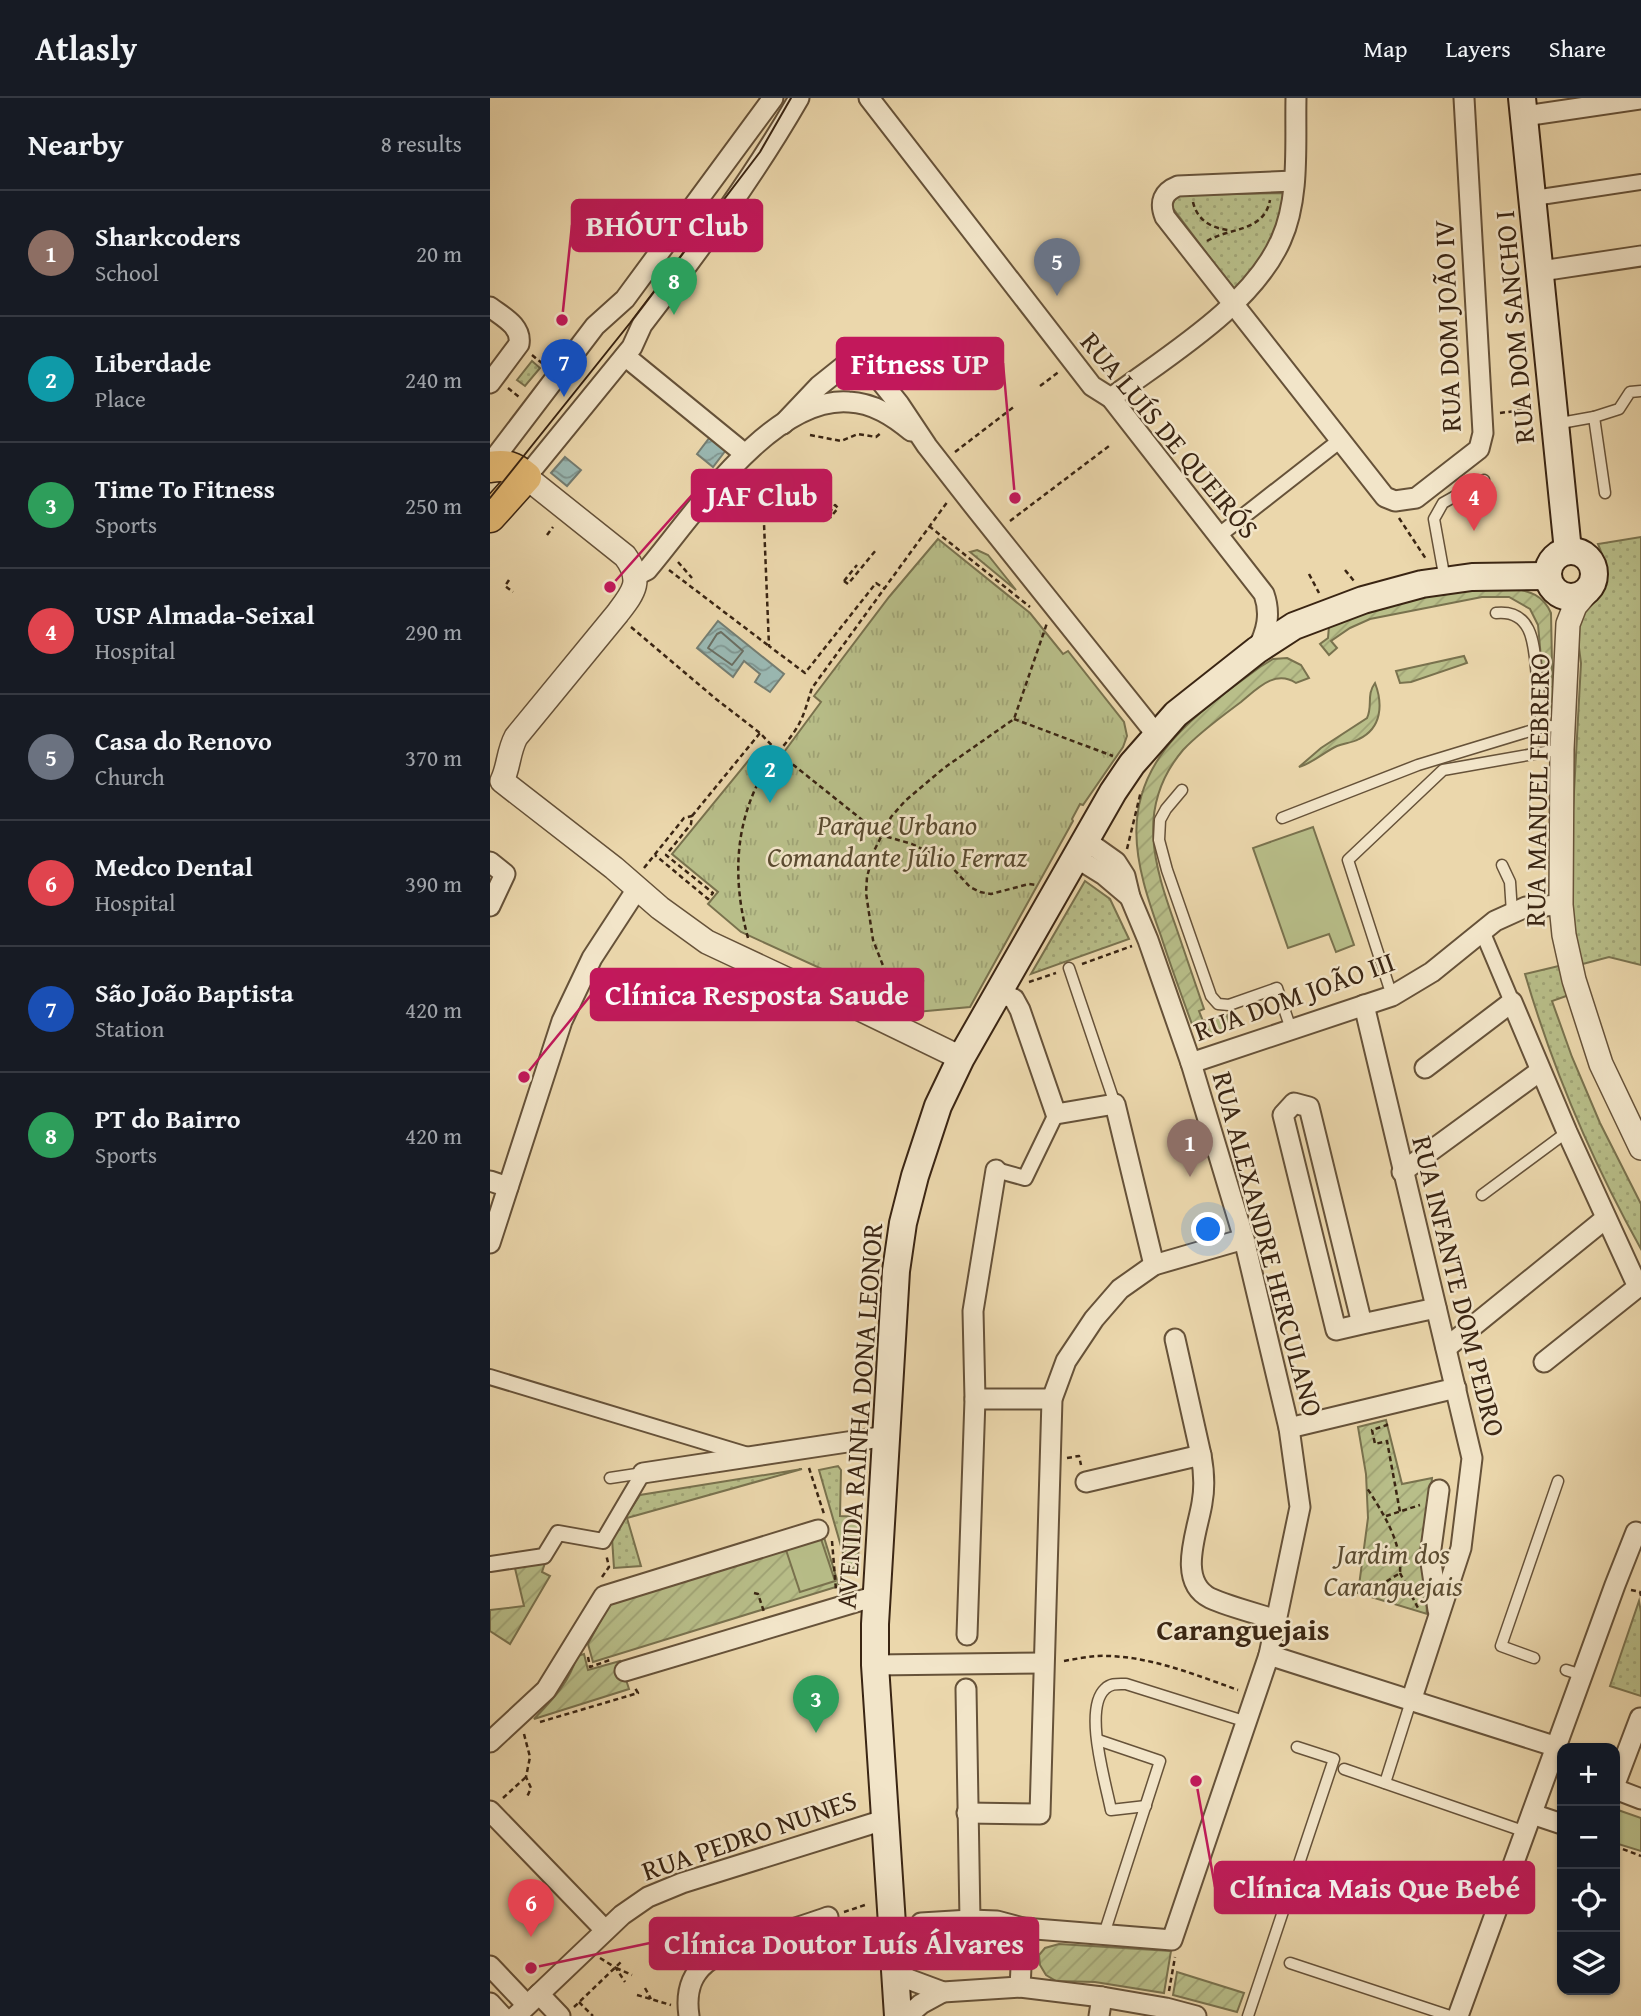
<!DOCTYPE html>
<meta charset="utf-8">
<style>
body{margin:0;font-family:"Gentium Book Plus",serif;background:#20242c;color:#f1f3f6}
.controls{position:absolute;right:21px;bottom:21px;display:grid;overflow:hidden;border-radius:14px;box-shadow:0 2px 5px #0004}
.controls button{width:63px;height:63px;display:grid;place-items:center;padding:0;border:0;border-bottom:2px solid #363941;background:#171b24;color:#f1f3f6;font:35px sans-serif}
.you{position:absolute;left:719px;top:1132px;width:24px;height:24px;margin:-18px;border:5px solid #fff;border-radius:50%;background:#1a73e8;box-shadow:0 0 0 10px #1a73e833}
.badge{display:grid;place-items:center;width:46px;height:46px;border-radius:50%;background:#c59692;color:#fff;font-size:23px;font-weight:700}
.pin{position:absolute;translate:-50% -58px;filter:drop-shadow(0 2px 4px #0008)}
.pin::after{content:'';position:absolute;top:37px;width:24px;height:21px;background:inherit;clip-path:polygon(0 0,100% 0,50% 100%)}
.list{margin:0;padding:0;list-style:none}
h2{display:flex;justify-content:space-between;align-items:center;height:91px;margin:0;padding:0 28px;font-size:30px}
h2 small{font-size:23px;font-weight:400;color:#9ea1a6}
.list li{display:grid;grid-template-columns:46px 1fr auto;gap:21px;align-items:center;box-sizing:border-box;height:126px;padding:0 28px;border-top:2px solid #363941}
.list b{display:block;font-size:26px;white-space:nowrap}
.list p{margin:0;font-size:23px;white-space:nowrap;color:#9ea1a6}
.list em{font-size:23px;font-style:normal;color:#9ea1a6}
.icon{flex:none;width:38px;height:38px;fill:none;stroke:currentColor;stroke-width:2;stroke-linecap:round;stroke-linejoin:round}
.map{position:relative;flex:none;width:1151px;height:1918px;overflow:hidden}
header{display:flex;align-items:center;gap:42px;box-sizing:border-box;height:98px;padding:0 35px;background:#171b24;border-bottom:2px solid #363941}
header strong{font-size:33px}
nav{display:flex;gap:38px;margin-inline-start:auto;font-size:24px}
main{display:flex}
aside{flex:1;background:#171b24}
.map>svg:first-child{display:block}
.grass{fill:url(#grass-dots);stroke:#79724e;stroke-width:2}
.park{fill:url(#park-tufts);stroke:#79724e;stroke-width:2}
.garden{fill:url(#garden-furrows);stroke:#79724e;stroke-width:2}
.pitch{fill:#b8be89;stroke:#79724e;stroke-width:2}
.water{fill:url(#water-waves);stroke:#747d72;stroke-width:2}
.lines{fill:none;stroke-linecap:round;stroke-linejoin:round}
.shore{stroke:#6a6e62;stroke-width:2}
.service-casing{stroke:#665239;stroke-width:13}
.pedestrian-casing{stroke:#665239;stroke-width:18}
.minor-casing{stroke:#665239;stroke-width:23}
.tertiary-casing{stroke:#665239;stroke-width:26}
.secondary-casing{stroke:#3a2513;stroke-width:30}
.primary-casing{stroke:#3a2513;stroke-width:33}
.path{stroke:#3a2513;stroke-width:2.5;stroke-dasharray:5 3.5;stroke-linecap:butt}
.service{stroke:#f2e5c9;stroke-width:10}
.pedestrian{stroke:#f2e5c9;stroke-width:14}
.minor{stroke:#f2e5c9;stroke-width:19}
.tertiary{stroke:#f2e5c9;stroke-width:23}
.secondary{stroke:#f2e5c9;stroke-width:26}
.primary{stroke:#e6bc76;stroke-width:30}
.tram{stroke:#3a2513;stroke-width:2}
.labels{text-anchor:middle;stroke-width:5;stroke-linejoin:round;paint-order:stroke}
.street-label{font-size:28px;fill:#3a2513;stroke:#f2e5c9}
.park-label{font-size:28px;font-style:italic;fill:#5a4b30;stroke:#f2e5c9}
.neighbourhood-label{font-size:30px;font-weight:bold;fill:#3a2513;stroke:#f2e5c9}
.leader{fill:none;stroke:#c2185b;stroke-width:2.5}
.callout-dot{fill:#c2185b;stroke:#f2e5c9;stroke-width:2.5}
.callout{fill:#c2185b;stroke:#c2185b;stroke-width:2.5}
.callout-label{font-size:30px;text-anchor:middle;font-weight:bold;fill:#fff}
</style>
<header>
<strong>Atlasly</strong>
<nav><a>Map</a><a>Layers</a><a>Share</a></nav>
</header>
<main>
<aside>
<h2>Nearby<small>8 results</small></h2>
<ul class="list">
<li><span class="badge" style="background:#8d6e63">1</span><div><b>Sharkcoders</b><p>School</p></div><em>20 m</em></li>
<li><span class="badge" style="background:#0f9aa8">2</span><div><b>Liberdade</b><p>Place</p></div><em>240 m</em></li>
<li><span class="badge" style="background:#2e9e5b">3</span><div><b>Time To Fitness</b><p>Sports</p></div><em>250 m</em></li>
<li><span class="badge" style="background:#e0444e">4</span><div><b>USP Almada-Seixal</b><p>Hospital</p></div><em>290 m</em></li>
<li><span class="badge" style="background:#6b7280">5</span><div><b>Casa do Renovo</b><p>Church</p></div><em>370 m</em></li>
<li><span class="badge" style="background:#e0444e">6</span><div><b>Medco Dental</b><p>Hospital</p></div><em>390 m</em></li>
<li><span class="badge" style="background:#1a4fb4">7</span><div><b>São João Baptista</b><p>Station</p></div><em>420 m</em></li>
<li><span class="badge" style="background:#2e9e5b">8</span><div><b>PT do Bairro</b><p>Sports</p></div><em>420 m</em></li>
</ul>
</aside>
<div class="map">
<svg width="1151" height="1918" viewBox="0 0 1151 1918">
<defs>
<pattern id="grass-dots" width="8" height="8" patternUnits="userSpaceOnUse" patternTransform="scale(1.75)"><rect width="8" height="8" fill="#b8be89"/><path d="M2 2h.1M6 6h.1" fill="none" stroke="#9fa375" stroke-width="1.8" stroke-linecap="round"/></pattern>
<pattern id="park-tufts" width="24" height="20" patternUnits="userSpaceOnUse" patternTransform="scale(1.75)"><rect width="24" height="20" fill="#b8be89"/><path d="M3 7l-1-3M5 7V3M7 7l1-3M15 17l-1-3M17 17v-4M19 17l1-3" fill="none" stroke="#9fa375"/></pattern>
<pattern id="garden-furrows" width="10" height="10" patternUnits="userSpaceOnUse" patternTransform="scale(1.75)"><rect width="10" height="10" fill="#b8be89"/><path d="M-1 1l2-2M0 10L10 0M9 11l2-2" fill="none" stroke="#9fa375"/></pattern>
<pattern id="water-waves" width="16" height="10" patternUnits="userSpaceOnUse" patternTransform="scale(1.75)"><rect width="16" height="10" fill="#9ab8b2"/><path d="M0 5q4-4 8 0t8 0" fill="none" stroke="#7f9590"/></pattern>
</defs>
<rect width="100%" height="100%" fill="#ebd7ac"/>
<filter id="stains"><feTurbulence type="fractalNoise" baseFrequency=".00286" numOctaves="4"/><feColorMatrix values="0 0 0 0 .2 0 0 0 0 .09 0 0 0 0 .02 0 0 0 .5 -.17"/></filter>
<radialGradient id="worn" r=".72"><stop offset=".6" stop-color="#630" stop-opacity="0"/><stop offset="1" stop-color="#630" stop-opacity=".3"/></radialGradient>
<g class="grass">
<path d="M798 95 787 140 747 196 682 109 685 100 691 97Z"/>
<path d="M42 263 50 270 35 288 27 282Z"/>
<path d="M1151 439V867L1119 859 1089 867 1079 786 1091 565 1086 527C1107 493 1125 486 1108 446Z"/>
<path d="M487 452 498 457 526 492 480 454Z"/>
<path d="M595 783 620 801 639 841 541 876Z"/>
<path d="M1073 867 1079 897 1062 903 1082 959 1110 1025 1151 1106V1151C1103 1065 1063 972 1035 876Z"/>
<path d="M348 1368 351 1372 350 1418 371 1419 368 1461 364 1471 357 1469 329 1372Z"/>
<path d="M312 1371 137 1420 151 1468 124 1470 122 1440 150 1397Z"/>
<path d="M1149 1503 1151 1514V1598L1120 1588Z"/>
</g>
<path class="park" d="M448 441 540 515 573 556 578 553 634 624 637 638 633 649 593 707 590 706 582 721 583 723 480 909 426 914 251 834 218 806 228 794 182 756 263 657 283 669 331 604 324 598 399 499Z"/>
<g class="garden">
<path d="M1021 490C1040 493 1053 497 1061 515L1063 617 1056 615 1048 527 1040 511 1019 499H992L880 521 860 530 841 543 847 550 839 557 830 546 838 540 839 528 894 507 966 492Z"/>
<path d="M974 558 977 565 921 584 910 585 906 573Z"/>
<path d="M797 560 811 567 819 580 806 585C785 571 767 591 751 604 731 619 710 634 693 652 645 709 664 767 686 829 695 856 705 884 714 911L709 913 713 923 737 917 741 929 720 937 715 925 703 929C692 899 681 869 671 838 644 764 627 702 687 637 711 611 742 590 770 569L783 561Z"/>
<path d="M885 585C893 606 892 630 869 641 862 645 854 645 847 648 834 654 823 665 809 669L831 650 877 620C883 608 876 597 885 585Z"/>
<path d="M896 1322 912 1386 942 1380 934 1464 937 1516 868 1495 878 1420 876 1376 868 1329Z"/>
<path d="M333 1436 349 1488 103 1564 98 1546 121 1503Z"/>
<path d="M56 1462 52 1474 60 1478 20 1546 0 1533V1512L34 1508 24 1466Z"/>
<path d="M94 1556 98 1572 130 1563 139 1591 44 1621C63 1601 79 1585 87 1558Z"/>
<path d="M569 1846 681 1853 674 1895 605 1884 566 1883 556 1877 550 1867 549 1857 555 1850Z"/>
<path d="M687 1874 754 1895 747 1914 683 1897Z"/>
</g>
<g class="pitch">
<path d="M823 729 864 847 846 854 839 836 798 850 763 750Z"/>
<path d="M331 1441 345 1483 310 1494 296 1452Z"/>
<path d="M1128 1712 1151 1720V1753L1125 1745V1722Z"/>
</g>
<g class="water">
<path d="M220 339 236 352 223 369 207 356Z"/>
<path d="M75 359 91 372 77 388 61 375Z"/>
<path d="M228 523 294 576 280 594 265 584 270 576 254 563 243 579 207 550Z"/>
</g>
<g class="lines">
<path class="shore" d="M231 534 253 553 242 567 218 550 227 536Z"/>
<g class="service-casing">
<g id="service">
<path d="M1104 319 1129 311 1140 294 1151 293"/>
<path d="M1065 326 1104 319 1115 395"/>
<path d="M955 482 944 421 953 405 994 382"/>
<path d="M1006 515C1045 511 1044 551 1047 580 1049 596 1050 613 1052 630"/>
<path d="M692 692 676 711 670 722 669 742 677 772 721 898 728 906 739 907 787 890 801 931"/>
<path d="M792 720 928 667 1043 632 1059 628 1073 629"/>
<path d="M1012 767 1020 784 1022 815"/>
<path d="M579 870 625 1006"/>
<path d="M902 898 858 762 953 672 1072 651"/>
<path d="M992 1097 1077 1034"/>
<path d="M120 1380 153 1375"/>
<path d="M1044 1560 1011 1548 1068 1383"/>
<path d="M1076 1572 1092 1577"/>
<path d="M608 1642 670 1663 614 1836"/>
<path d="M854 1671 1036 1734"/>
<path d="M895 1685 921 1603"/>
<path d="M656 1708 621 1712C616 1686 593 1611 615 1591 621 1585 628 1586 636 1586L757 1624"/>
<path d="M800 1865 960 1918"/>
<path d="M758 1918 844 1661 807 1649"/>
</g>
</g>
<g class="pedestrian-casing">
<g id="pedestrian">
<path d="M1044 100 1151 84"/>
<path d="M728 438 852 341"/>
<path d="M992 833 1022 904"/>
<path d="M506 1072 535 1080 566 1016"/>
<path d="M0 1279 258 1357"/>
<path d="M0 1466 54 1458 68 1435 113 1443 153 1375"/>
</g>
</g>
<g class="minor-casing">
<g id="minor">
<path d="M379 0 602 288 621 300 774 496C781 516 777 533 767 552"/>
<path d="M1034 18 1151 1"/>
<path d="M804 83 688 88C673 94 669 104 675 119L895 399 905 403 926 400 989 351 993 335 974 0"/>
<path d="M1051 173 1151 158"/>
<path d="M0 209C13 219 32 228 29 246L0 285"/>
<path d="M135 258 255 356"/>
<path d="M621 300C677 258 762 208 791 142 810 100 805 46 806 0"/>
<path d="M293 326 329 288 369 256 409 306 437 348 487 412 666 636"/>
<path d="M0 366 105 228 135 201 283 0"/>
<path d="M36 379 142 249 152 227C208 154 263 80 309 0"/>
<path d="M145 478 157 472C202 419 281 298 359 304 383 305 403 318 421 333"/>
<path d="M585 759 614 777 640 799"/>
<path d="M0 764 15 776 0 808"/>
<path d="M509 894 524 901 530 912 566 1016 625 1006 664 1167"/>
<path d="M874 907 982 1360 971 1450 921 1603"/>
<path d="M701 965 902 898 942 874 1005 823 1036 809 1071 807"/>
<path d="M935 970 1022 904 1077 1034 1148 1189 1054 1264"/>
<path d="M912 1074 1050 973"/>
<path d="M0 1083 18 1089"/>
<path d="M0 1145 72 923 102 860 147 791"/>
<path d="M872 1226 846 1232 793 1017 804 1005 819 1009 872 1226 946 1210"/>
<path d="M685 1241 711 1357"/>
<path d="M956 1250 1115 1121"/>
<path d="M485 1301H562"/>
<path d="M799 1330 966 1290"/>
<path d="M153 1375 397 1338"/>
<path d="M596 1384 711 1357C714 1373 715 1389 712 1405 708 1432 686 1483 720 1500 740 1509 765 1515 787 1522"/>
<path d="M948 1512 940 1458 949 1392"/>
<path d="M477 1537 485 1301 483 1213 506 1072"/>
<path d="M779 1557 1067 1649"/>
<path d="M385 1567 553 1565"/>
<path d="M135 1573 386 1498"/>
<path d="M476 1591 480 1822"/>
<path d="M0 1644 56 1592 114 1498 328 1432"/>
<path d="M1125 1686 1150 1620 1151 1622"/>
<path d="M1125 1691 1151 1701"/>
<path d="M0 1713 115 1832"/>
<path d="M477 1715 550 1716 562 1301 576 1263 604 1221 630 1191 664 1167 754 1141"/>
<path d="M1042 1716 1072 1726"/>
<path d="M431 1825 480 1822 507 1823 533 1830 682 1842 779 1557 810 1409 799 1330 754 1141 701 965 658 842 640 799 635 778 626 764 595 742"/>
<path d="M0 1868 37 1907"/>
<path d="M405 1869 418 1881 453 1894 530 1889 612 1899 676 1910 706 1918"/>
<path d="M530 1889 533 1830"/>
<path d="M49 1896 70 1918"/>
<path d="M0 1905 12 1918"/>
<path d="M26 1918 132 1817 158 1799 192 1785 397 1721"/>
<path d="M199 1918C191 1865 230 1854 271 1841 293 1834 316 1827 338 1819"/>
<path d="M417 1918 431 1906 453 1894"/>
<path d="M609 1918 612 1899"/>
<path d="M968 1918 1125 1487 1146 1434"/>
</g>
</g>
<g class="tertiary-casing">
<g id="tertiary">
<path d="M36 379 135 458C154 483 143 495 127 516L26 639C18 654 19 669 12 683L124 770 170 810 217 844 313 889 372 912 471 960"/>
<path d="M1097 494 1085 508 1078 526 1072 651 1071 807 1074 837 1084 882 1111 966 1151 1050"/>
</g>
</g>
<g class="secondary-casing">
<g id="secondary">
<path d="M1032 0 1078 453"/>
<circle cx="1081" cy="476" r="23"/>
<path d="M408 1918 385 1567V1526L406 1173 413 1125 425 1078 448 1008 471 960 623 694 642 666 686 616 767 552 804 528 873 502 932 486 982 479 1058 478"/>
</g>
</g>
<g class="primary-casing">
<path id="primary" d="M0 369C16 366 24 369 36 379L0 419"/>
</g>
<g class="path">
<path d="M703 104C707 122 721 130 738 132"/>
<path d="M717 143C741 129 774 134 780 102"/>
<path d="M42 257 53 266"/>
<path d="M550 288 570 273"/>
<path d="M18 290 29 299"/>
<path d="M1010 315 1041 311"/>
<path d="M320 337 351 343 368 336 386 339 392 334"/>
<path d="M465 354 525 308"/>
<path d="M254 385 273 401 279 548 315 575 386 485 395 491"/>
<path d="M339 415 345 407 348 410 340 420"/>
<path d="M909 420 936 461"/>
<path d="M520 423 619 348"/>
<path d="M439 428 540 509"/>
<path d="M57 437 63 429"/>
<path d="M188 464 202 480"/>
<path d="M179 472 279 548"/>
<path d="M855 472 864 483"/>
<path d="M819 476 829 495"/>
<path d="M19 482 15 488 23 494"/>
<path d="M354 483 358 486 386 452"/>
<path d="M354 483 367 467"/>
<path d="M141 529 226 601 270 635 291 657 391 737 422 746 446 758 459 766 480 789 490 794 501 796 539 786 547 787"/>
<path d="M524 621 623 658"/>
<path d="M202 718 270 635"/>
<path d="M637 751 651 693"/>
<path d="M154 770 194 720 202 718 201 726 176 757 223 795 218 801 165 757"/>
<path d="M258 840C242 781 244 722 277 669 287 654 301 641 309 626 315 615 318 602 322 590L458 403"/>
<path d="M592 866 642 848"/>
<path d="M539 884 566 875"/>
<path d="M418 911 399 883 383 842 376 795 377 779 384 753 401 719 415 703 454 670 524 621 557 525"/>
<path d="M896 1326 897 1327 882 1332 885 1346 897 1343 910 1414"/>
<path d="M577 1360 589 1358 591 1367"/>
<path d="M319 1370 334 1416"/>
<path d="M896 1418 930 1407"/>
<path d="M342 1443 346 1492"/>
<path d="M910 1475 928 1510"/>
<path d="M112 1479 119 1469 116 1456"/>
<path d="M1141 1492 1150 1494 1151 1498"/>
<path d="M264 1495 268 1496 274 1514"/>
<path d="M875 1497 910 1475C912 1444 893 1415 877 1390"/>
<path d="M98 1559 100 1569 120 1562"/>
<path d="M574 1563C585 1561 596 1559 606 1558 655 1556 703 1576 748 1592"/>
<path d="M50 1624 148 1595 145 1590"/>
<path d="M34 1636 40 1659 36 1679 41 1690 37 1699"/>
<path d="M13 1700 36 1679"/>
<path d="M1125 1748 1151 1758"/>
<path d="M354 1814 378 1806"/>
<path d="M110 1860 126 1870 135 1884"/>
<path d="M126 1870 142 1877"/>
<path d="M155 1890 161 1901"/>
<path d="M679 1893 685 1859"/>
<path d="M147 1897 181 1907"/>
<path d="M89 1904 103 1918"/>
<path d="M84 1909 132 1863"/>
</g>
<use href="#service" class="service"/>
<use href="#pedestrian" class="pedestrian"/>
<use href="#minor" class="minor"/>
<use href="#tertiary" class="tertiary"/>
<use href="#secondary" class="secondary"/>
<use href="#primary" class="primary"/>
<path class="tram" d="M0 400 140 225 270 54 301 0"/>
</g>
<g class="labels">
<g class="street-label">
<text transform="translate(957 228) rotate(-92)" y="10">RUA DOM JOÃO IV</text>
<text transform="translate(1024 229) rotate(-95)" y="10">RUA DOM SANCHO I</text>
<text transform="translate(680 337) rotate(50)" y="10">RUA LUÍS DE QUEIRÓS</text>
<text transform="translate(1047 692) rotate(-89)" y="10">RUA MANUEL FEBRERO</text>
<text transform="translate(804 898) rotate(-20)" y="10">RUA DOM JOÃO III</text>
<text transform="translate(778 1146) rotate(75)" y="10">RUA ALEXANDRE HERCULANO</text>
<text transform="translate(969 1188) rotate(76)" y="10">RUA INFANTE DOM PEDRO</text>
<text transform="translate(369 1318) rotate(-86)" y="10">AVENIDA RAINHA DONA LEONOR</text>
<text transform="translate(259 1737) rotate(-19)" y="10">RUA PEDRO NUNES</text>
</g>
<g class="park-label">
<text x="407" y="737">Parque Urbano<tspan x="407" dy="32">Comandante Júlio Ferraz</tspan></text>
<text x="903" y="1466">Jardim dos<tspan x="903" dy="32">Caranguejais</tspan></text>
</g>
<g class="neighbourhood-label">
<text x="753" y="1542">Caranguejais</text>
</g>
</g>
<path class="leader" d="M72 222L82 127M525 400L513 265M120 489L202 397M34 979L101 897M706 1683L725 1789M41 1870L160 1845"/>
<g class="callout-dot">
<circle cx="72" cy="222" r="7"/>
<circle cx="525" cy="400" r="7"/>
<circle cx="120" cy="489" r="7"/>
<circle cx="34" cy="979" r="7"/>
<circle cx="706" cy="1683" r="7"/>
<circle cx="41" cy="1870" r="7"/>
</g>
<g class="callout">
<rect x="82" y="102" width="190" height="51" rx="7"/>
<rect x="347" y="240" width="166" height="51" rx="7"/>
<rect x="202" y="372" width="139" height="51" rx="7"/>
<rect x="101" y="871" width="332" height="51" rx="7"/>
<rect x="725" y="1764" width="319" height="51" rx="7"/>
<rect x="160" y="1820" width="388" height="51" rx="7"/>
</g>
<g class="callout-label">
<text x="177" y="138">BHÓUT Club</text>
<text x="430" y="276">Fitness UP</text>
<text x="272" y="408">JAF Club</text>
<text x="267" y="907">Clínica Resposta Saude</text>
<text x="885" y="1800">Clínica Mais Que Bebé</text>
<text x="354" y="1856">Clínica Doutor Luís Álvares</text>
</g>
<rect width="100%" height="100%" filter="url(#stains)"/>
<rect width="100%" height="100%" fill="url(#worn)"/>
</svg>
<div class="controls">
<button>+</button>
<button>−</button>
<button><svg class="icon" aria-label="locate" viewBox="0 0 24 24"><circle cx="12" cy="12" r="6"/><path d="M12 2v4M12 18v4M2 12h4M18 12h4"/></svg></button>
<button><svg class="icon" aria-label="layers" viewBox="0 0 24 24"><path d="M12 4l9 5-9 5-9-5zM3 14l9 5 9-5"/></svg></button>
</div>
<div class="you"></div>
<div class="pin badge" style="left:700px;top:1079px;background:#8d6e63">1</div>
<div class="pin badge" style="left:280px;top:705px;background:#0f9aa8">2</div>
<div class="pin badge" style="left:326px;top:1635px;background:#2e9e5b">3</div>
<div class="pin badge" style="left:984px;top:433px;background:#e0444e">4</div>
<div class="pin badge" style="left:567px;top:198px;background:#6b7280">5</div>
<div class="pin badge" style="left:41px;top:1839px;background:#e0444e">6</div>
<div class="pin badge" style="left:74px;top:299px;background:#1a4fb4">7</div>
<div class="pin badge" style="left:184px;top:217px;background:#2e9e5b">8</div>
</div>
</main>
